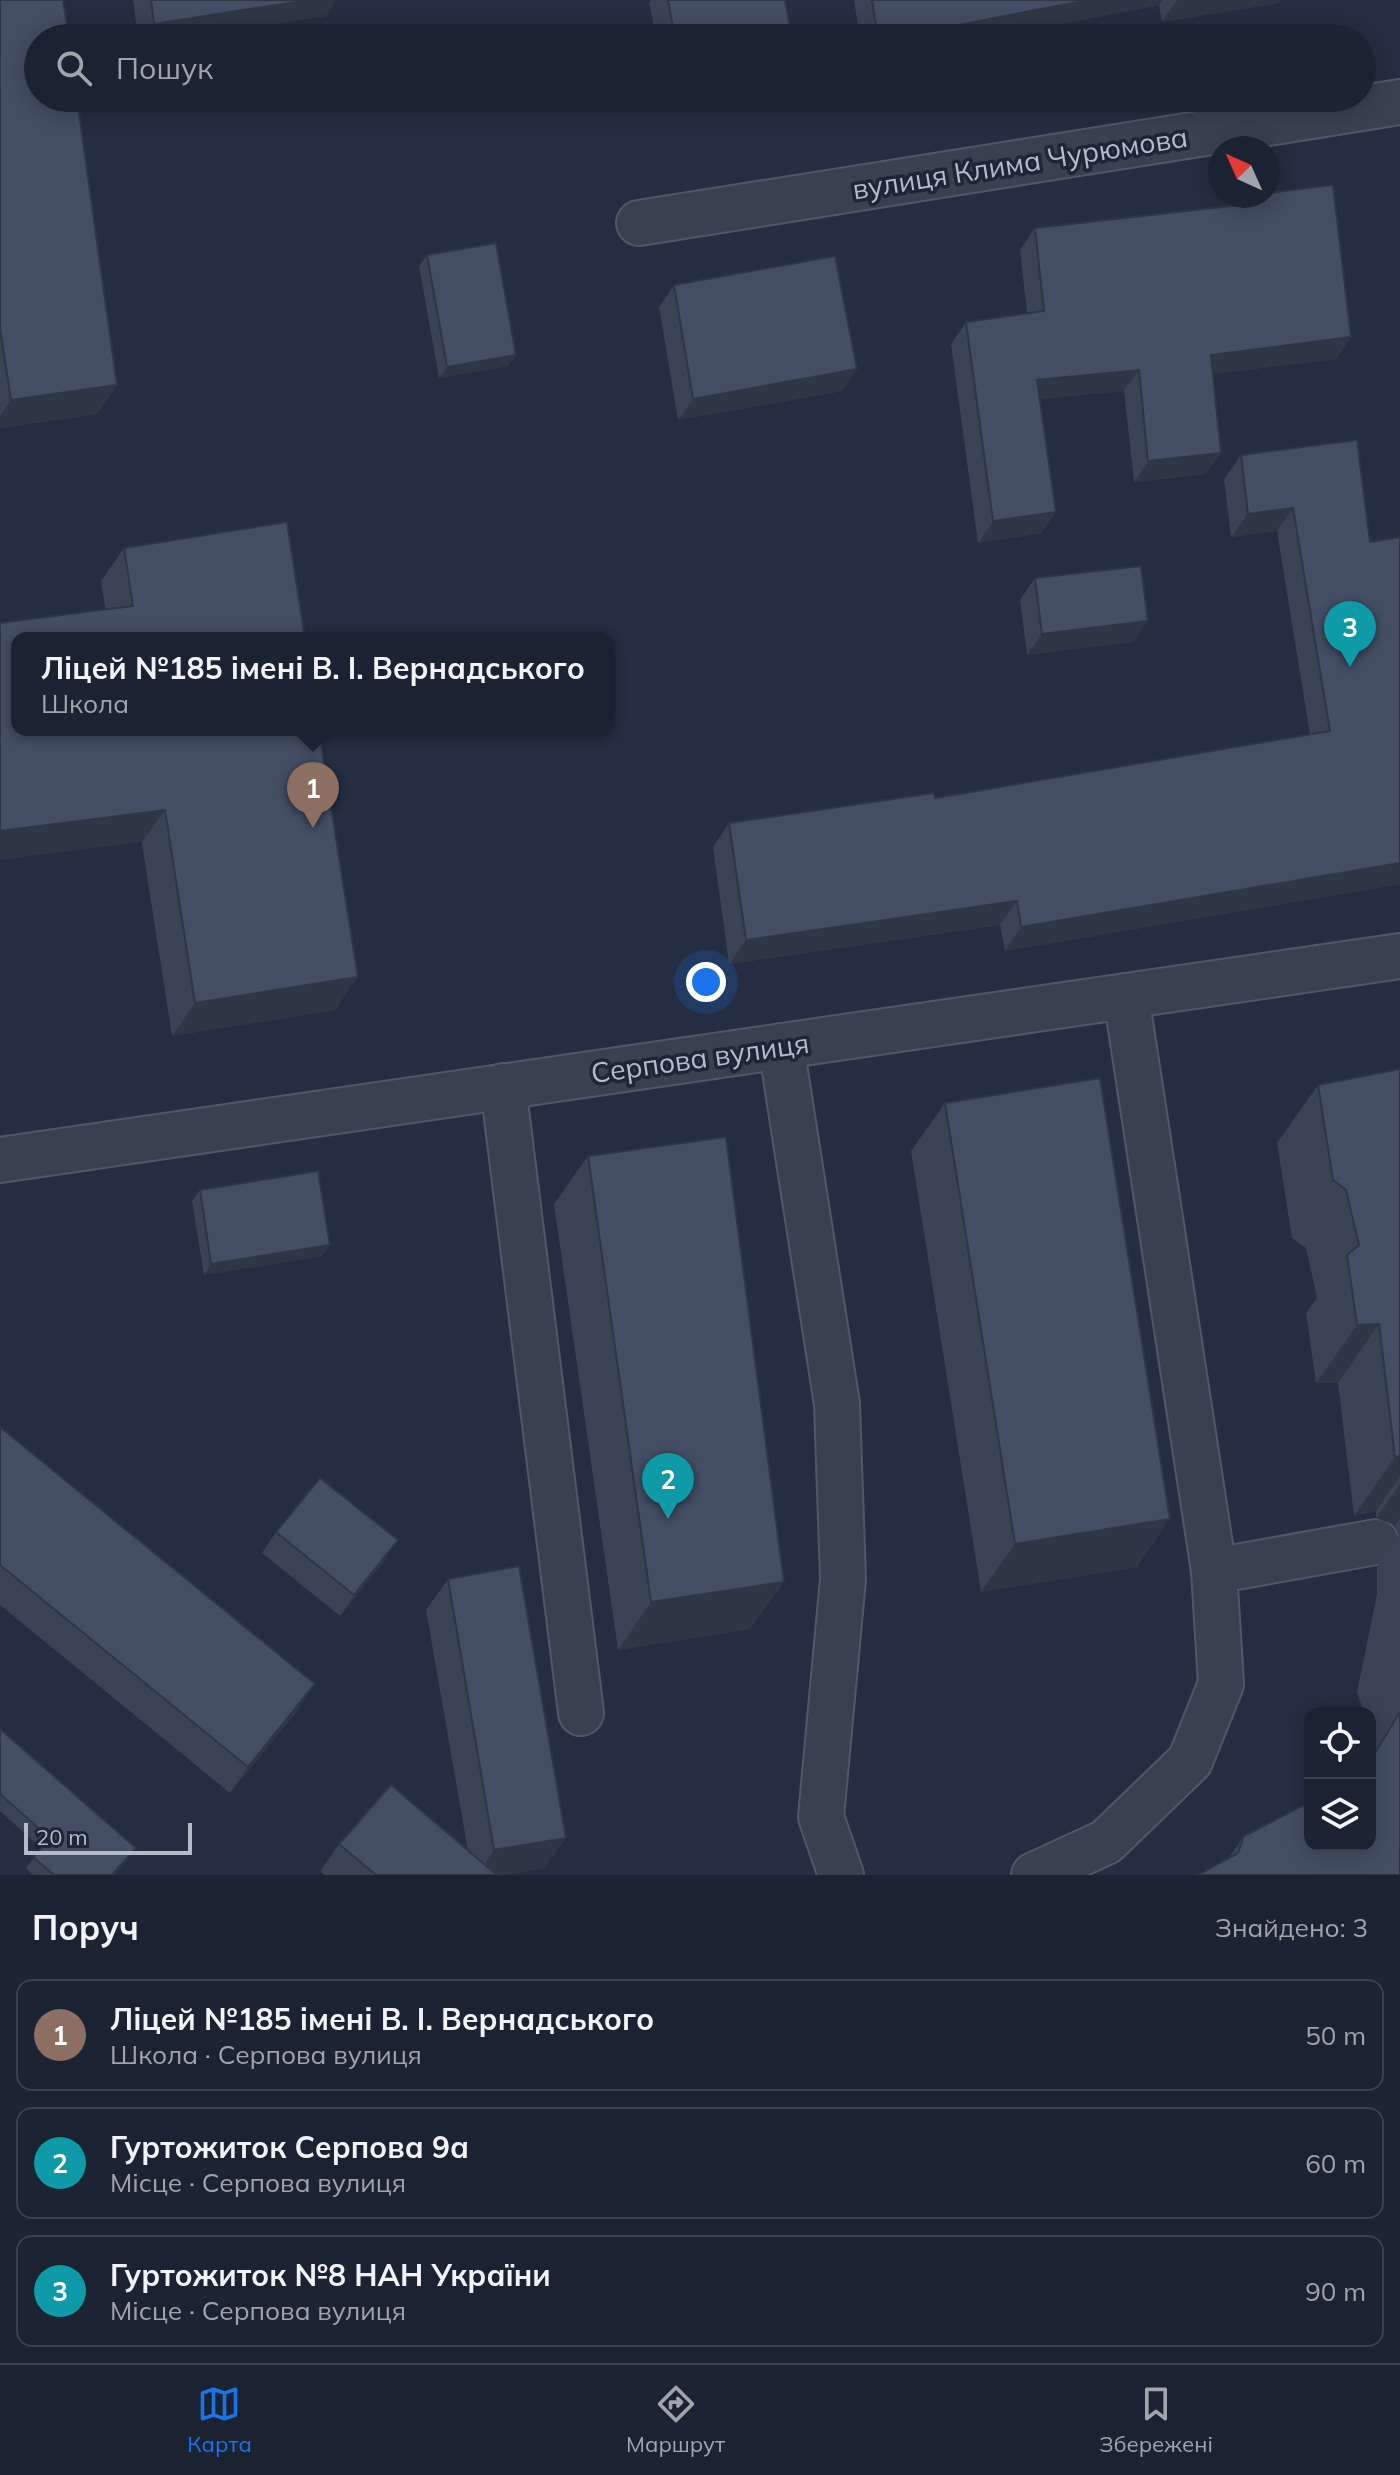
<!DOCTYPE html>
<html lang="uk">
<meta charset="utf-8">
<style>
body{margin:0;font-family:Mulish,sans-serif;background:#242a39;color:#f1f3f6}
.controls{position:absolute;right:24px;bottom:24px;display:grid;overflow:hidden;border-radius:16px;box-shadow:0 4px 20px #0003}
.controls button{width:72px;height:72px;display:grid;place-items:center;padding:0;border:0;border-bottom:2px solid #393f4d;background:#1b2231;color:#f1f3f6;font:40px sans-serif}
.compass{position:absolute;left:1208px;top:136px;width:72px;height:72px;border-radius:50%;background:#1b2231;box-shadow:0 4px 20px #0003;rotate:315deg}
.scale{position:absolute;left:24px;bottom:20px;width:168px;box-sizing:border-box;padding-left:8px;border:4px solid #b5bbcb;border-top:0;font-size:22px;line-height:28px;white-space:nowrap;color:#b5bbcb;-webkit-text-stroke:6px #1d2536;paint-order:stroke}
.you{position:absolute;left:706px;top:982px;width:28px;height:28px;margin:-20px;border:6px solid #fff;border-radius:50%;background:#1a73e8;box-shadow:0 0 0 12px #1a73e833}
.badge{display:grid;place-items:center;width:52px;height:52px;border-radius:50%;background:#1a73e8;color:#fff;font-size:26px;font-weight:700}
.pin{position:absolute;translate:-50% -66px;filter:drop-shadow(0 2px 4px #0008)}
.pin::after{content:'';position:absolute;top:42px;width:28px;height:24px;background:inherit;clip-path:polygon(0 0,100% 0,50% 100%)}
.popup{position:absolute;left:11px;top:632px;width:604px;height:104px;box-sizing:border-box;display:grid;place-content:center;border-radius:16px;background:#1b2231;filter:drop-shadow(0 2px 6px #0005);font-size:26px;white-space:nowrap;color:#a0a4ab}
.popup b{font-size:30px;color:#f1f3f6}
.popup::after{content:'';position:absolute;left:50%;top:100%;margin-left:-16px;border:16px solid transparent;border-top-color:#1b2231}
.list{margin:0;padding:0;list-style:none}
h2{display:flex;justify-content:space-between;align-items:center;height:104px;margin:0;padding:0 32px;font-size:34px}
h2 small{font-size:26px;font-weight:400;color:#a0a4ab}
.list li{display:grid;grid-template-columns:52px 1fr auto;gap:24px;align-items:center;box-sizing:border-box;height:112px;margin:0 16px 16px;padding:0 16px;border:2px solid #393f4d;border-radius:16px}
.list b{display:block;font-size:30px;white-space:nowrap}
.list p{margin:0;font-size:26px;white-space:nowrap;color:#a0a4ab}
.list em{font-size:26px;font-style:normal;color:#a0a4ab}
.icon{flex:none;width:44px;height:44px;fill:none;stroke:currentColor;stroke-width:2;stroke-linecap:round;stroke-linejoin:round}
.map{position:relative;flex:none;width:1400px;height:1875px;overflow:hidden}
.search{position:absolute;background:#1b2231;box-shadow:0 4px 20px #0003;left:24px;right:24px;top:24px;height:88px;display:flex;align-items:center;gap:20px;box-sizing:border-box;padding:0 28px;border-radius:44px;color:#a0a4ab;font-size:30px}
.sheet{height:488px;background:#1b2231}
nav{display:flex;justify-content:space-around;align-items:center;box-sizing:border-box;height:112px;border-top:2px solid #393f4d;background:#1b2231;font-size:22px;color:#a0a4ab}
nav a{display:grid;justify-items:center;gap:4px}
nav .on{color:#1a73e8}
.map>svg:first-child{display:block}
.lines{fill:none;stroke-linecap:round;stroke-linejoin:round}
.minor-casing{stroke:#505868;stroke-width:48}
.minor{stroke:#394050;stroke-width:44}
.wall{fill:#3a4255}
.shaded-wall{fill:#2f3645}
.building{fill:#434d63;stroke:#2f3645;stroke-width:2}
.labels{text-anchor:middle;stroke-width:7;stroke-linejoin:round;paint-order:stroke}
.street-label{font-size:28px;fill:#b5bbcb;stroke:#1d2536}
</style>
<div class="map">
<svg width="1400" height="1875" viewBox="0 0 1400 1875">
<rect width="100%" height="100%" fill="#242d41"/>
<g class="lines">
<g class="minor-casing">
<g id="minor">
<path d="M639 223 1400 102"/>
<path d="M781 1046 837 1404 843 1579 821 1817 841 1875"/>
<path d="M503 1086 581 1713"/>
<path d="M0 1160 1400 956"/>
<path d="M1214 1571 1376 1542"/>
<path d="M1034 1875 1106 1842 1190 1761 1221 1684 1214 1571 1126 996"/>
</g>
</g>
<use href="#minor" class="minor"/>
</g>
<g class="wall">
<path d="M0 0 117 385 97 414 0 428Z"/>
<path d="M133 0H337L326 16 184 38H138Z"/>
<path d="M651 0H785L792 38H656L649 2Z"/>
<path d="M854 0H1280L1278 3 1162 22 1159 5 988 38H860Z"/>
<path d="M1238 196 1351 337 1336 359 1213 374 1206 474 1134 482 1124 391 1040 399 1056 512 1041 533 978 543 951 344 966 322 1027 313 1020 250 1035 228 1231 206Z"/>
<path d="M427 255 516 355 508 366 439 378 419 266Z"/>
<path d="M674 285 842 391 678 420 659 307Z"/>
<path d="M1357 440 1400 884 1005 951 1000 925 729 964 713 847 729 823 935 798 1310 735 1277 531 1231 537 1224 479 1241 455Z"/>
<path d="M124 548 319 730 335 1010 172 1036 101 581Z"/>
<path d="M1035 578 1133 642 1027 655 1020 600Z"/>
<path d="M1400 1069V1875L1228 1859 1244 1836 1370 1845V1753L1374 1746 1370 1732V1713H1364L1357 1692 1377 1594V1567L1399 1535 1395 1525 1376 1518V1511L1354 1516 1338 1383H1316L1306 1313 1317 1298 1306 1248 1292 1238 1277 1143 1318 1085Z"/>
<path d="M945 1103 1137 1567 981 1592 911 1151Z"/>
<path d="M588 1156 784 1582 750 1629 618 1650 554 1204Z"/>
<path d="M200 1190 330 1245 322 1256 204 1275 192 1201Z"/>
<path d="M0 1427 298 1710 230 1793 0 1605Z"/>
<path d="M276 1532 383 1562 340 1616 262 1553Z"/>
<path d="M448 1579 566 1838 545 1868 503 1875H325L320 1871 339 1844 468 1851 426 1610Z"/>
<path d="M0 1729 128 1859 114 1875H33L26 1868 41 1848 0 1811Z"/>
</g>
<g class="shaded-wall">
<path d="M308 0H337L326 16 184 38H144L154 24Z"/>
<path d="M1088 0H1163L1159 5 988 38H949L958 25Z"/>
<path d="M1177 0H1280L1278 3 1162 22Z"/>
<path d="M672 98H694L669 103Z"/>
<path d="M1351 337 1336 359 1196 376 1211 355Z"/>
<path d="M516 355 508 366 439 378 447 367Z"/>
<path d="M857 369 842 391 678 420 693 399Z"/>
<path d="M1139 370 1124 391 1022 401 1037 380Z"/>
<path d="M117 385 97 414 0 428V416L11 400Z"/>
<path d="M1221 453 1206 474 1134 482 1148 461Z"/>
<path d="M1293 508 1277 531 1231 537 1248 514Z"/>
<path d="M1056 512 1041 533 978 543 993 521Z"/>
<path d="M1148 621 1133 642 1027 655 1042 634Z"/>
<path d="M165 810 142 842 0 860V831Z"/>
<path d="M1400 863V884L1005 951 1021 927Z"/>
<path d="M1017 901 1000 925 729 964 746 940Z"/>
<path d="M358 977 335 1010 172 1036 195 1003Z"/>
<path d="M330 1245 322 1256 204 1275 211 1264Z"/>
<path d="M1379 1324 1338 1383H1316L1357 1325Z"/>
<path d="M1400 1456V1477L1376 1511 1354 1516 1395 1457Z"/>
<path d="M1400 1484V1518L1395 1525 1376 1518Z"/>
<path d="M1170 1519 1137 1567 981 1592 1015 1544Z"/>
<path d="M398 1540 383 1562 340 1616 354 1595Z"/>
<path d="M784 1582 750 1629 618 1650 651 1602Z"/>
<path d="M315 1684 298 1710 230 1793 248 1767Z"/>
<path d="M566 1838 545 1868 503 1875H477L494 1850Z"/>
<path d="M136 1848 114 1875H112Z"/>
</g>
<g class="building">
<path d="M0 0H63L69 38H38V98H77L117 385 11 400 0 328Z"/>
<path d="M151 0H308L154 24Z"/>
<path d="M668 0H785L792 38H675Z"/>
<path d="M872 0H1088L958 25 959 38H878Z"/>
<path d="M1333 185 1351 337 1211 355 1221 453 1148 461 1139 370 1037 380 1056 512 993 521 966 322 1044 311 1035 228 1239 205 1238 196H1268V193Z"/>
<path d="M496 243 516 355 447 367 427 255Z"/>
<path d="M835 256 857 369 693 399 674 285Z"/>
<path d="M1357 440 1370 542 1400 537V863L1021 927 1017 901 746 940 729 823 934 793 935 798 1330 731 1293 508 1248 514 1241 455Z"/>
<path d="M287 522 305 638H17V730H319L358 977 195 1003 165 810 0 831V623L133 606 124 548Z"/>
<path d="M1141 566 1148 621 1042 634 1035 578Z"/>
<path d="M1400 1069V1456L1395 1457 1379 1324 1357 1325 1347 1255 1359 1245 1346 1190 1333 1180 1318 1085Z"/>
<path d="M1100 1078 1170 1519 1015 1544 945 1103Z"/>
<path d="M726 1137 784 1582 651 1602 588 1156Z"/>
<path d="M318 1171 330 1245 211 1264 200 1190Z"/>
<path d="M0 1427 315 1684 248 1767 0 1565Z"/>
<path d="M320 1478 398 1540 354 1595 276 1532Z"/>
<path d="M519 1566 566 1838 494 1850 448 1579Z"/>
<path d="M1400 1712V1875H1198L1238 1853 1244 1836 1310 1802V1845H1370V1761Z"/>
<path d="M0 1729 136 1848 112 1875H54L33 1857 50 1838 0 1794Z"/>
<path d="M391 1785 497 1875H376L339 1844Z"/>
</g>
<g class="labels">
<g class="street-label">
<text transform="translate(1020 163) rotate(-9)" y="10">вулиця Клима Чурюмова</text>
<text transform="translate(700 1058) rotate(-8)" y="10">Серпова вулиця</text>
</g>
</g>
</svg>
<div class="controls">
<button><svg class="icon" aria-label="locate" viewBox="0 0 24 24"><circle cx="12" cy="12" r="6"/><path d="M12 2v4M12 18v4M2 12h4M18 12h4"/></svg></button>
<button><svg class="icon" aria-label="layers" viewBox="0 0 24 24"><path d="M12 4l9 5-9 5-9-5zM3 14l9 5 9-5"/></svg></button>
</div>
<svg class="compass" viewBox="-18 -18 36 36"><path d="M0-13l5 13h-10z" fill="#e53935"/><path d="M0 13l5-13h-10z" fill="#a0a4ab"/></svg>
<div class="scale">20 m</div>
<div class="you"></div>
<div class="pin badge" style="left:313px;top:828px;background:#8d6e63">1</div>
<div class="popup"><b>Ліцей №185 імені В. І. Вернадського</b>Школа</div>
<div class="pin badge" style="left:668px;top:1519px;background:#0f9aa8">2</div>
<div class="pin badge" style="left:1350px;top:667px;background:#0f9aa8">3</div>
<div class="search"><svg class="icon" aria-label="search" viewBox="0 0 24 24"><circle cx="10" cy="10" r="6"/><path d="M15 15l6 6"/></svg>Пошук</div>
</div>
<section class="sheet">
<h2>Поруч<small>Знайдено: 3</small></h2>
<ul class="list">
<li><span class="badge" style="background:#8d6e63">1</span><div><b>Ліцей №185 імені В. І. Вернадського</b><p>Школа · Серпова вулиця</p></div><em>50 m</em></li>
<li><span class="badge" style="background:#0f9aa8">2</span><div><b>Гуртожиток Серпова 9а</b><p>Місце · Серпова вулиця</p></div><em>60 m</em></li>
<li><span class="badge" style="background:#0f9aa8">3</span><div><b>Гуртожиток №8 НАН України</b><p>Місце · Серпова вулиця</p></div><em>90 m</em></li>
</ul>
</section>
<nav>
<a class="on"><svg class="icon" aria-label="map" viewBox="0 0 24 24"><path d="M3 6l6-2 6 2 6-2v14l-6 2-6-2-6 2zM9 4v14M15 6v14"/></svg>Карта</a>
<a><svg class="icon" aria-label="directions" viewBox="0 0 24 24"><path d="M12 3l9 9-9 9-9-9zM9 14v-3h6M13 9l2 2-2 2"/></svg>Маршрут</a>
<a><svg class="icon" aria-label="saved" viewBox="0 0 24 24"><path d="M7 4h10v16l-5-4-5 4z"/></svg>Збережені</a>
</nav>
